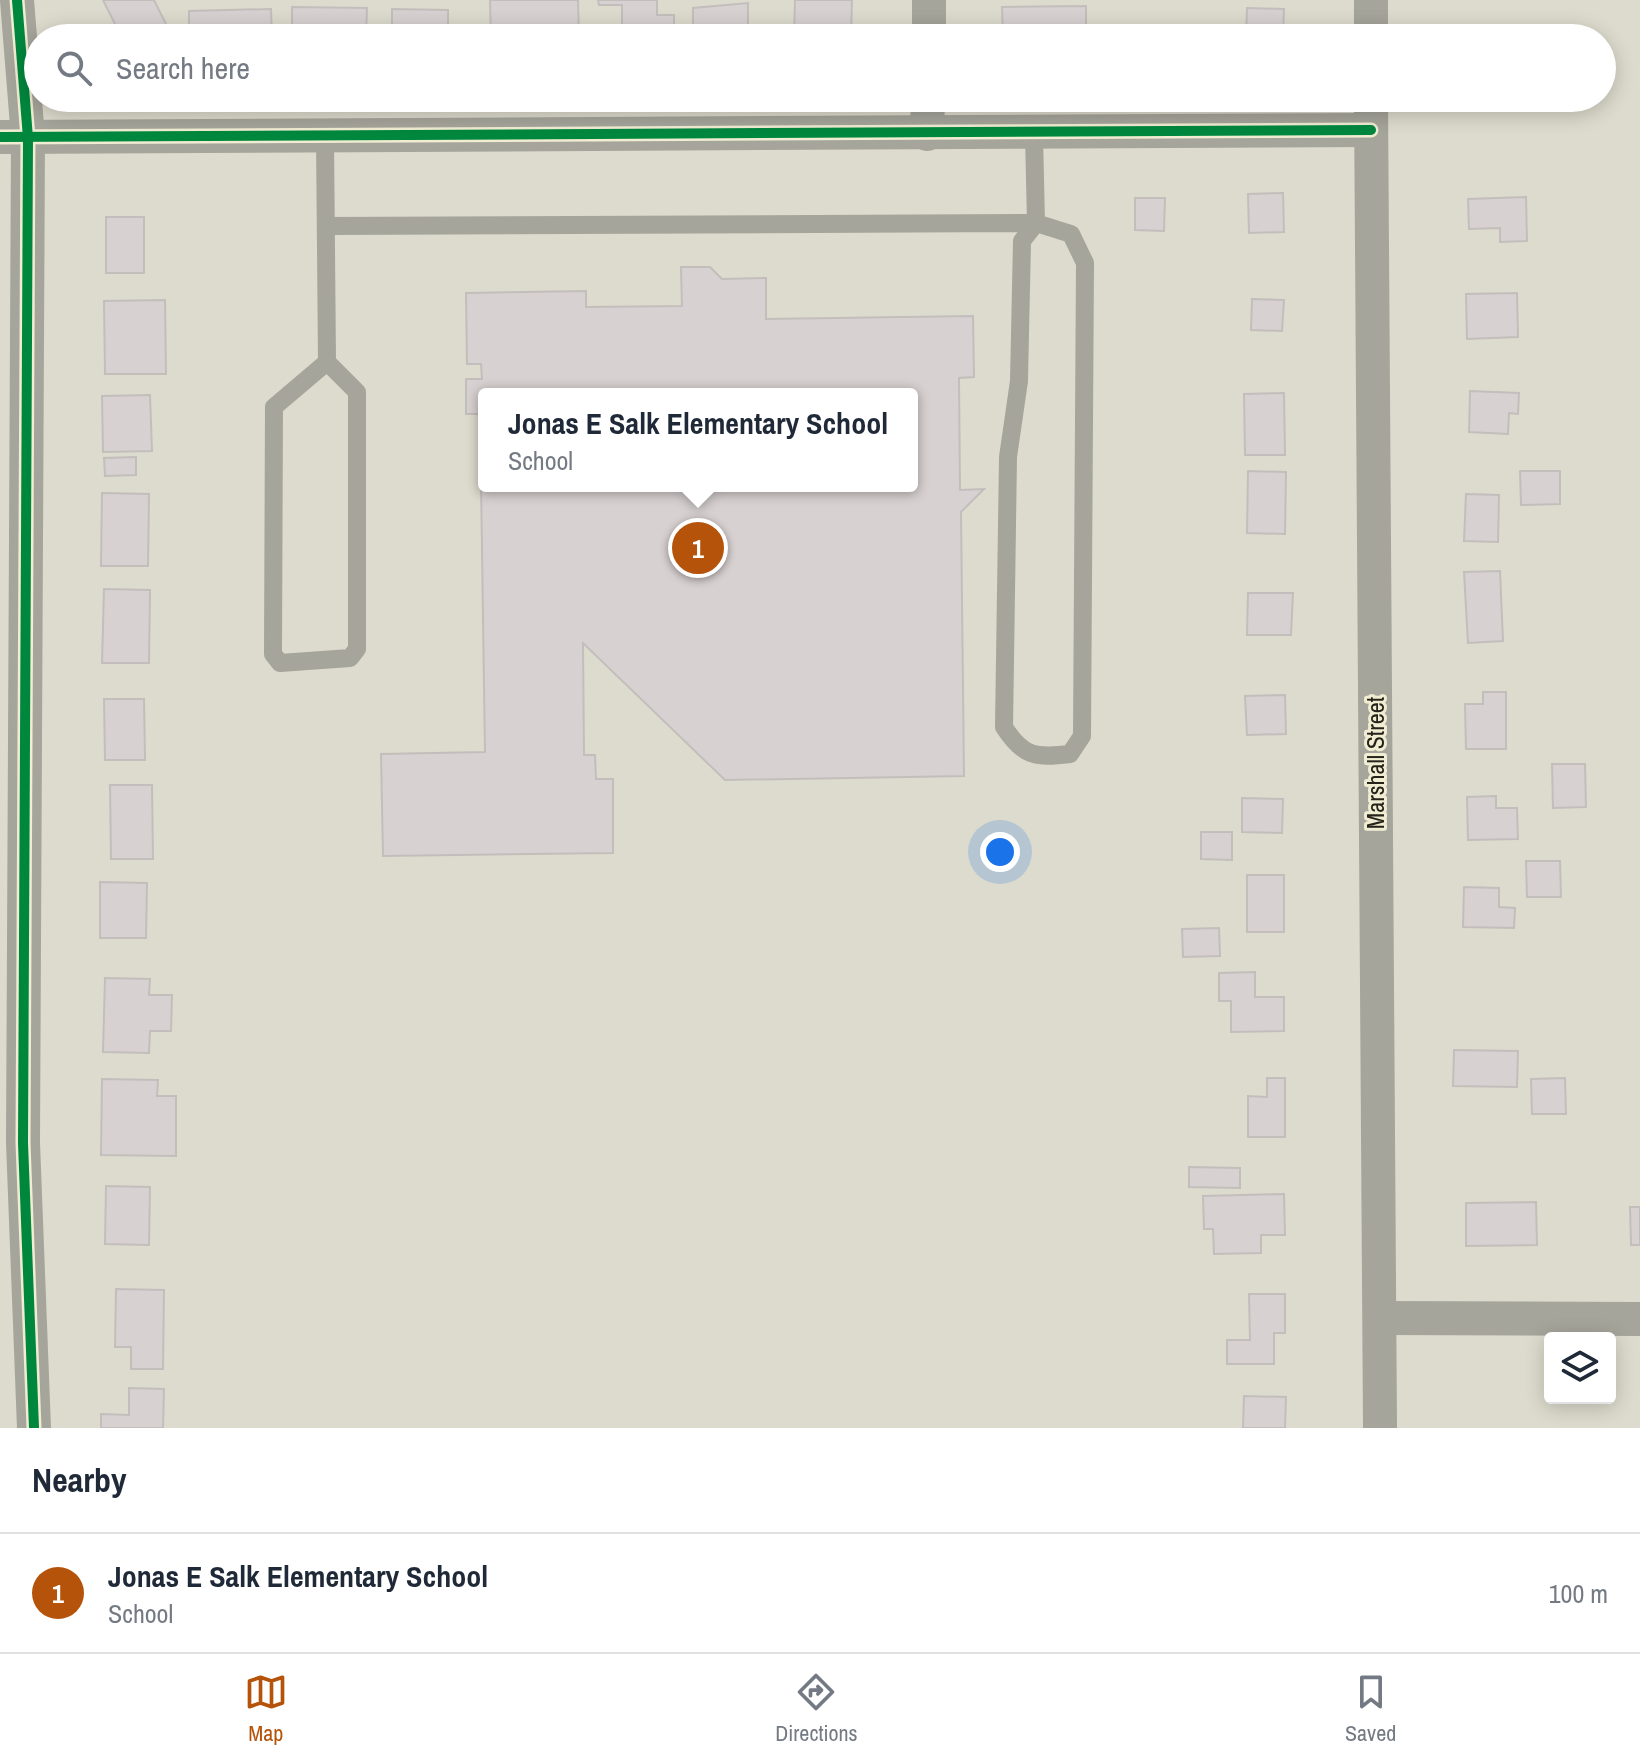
<!DOCTYPE html>
<style>
body{margin:0;font-family:"Archivo Narrow",sans-serif;background:#f2f2f3;color:#1f2937}
.controls{position:absolute;right:24px;bottom:24px;display:grid;overflow:hidden;border-radius:8px;box-shadow:0 4px 20px #0003}
.controls button{width:72px;height:72px;display:grid;place-items:center;padding:0;border:0;border-bottom:2px solid #e0e1e3;background:#fff;color:#1f2937;font:40px sans-serif}
.you{position:absolute;left:1000px;top:852px;width:28px;height:28px;margin:-20px;border:6px solid #fff;border-radius:50%;background:#1a73e8;box-shadow:0 0 0 12px #1a73e833}
.badge{display:grid;place-items:center;width:52px;height:52px;border-radius:50%;background:#b45309;color:#fff;font-size:26px;font-weight:700}
.pin{position:absolute;translate:-50% -50%;border:4px solid #fff;box-shadow:0 2px 8px #0006}
.popup{position:absolute;left:478px;top:388px;width:440px;height:104px;box-sizing:border-box;display:grid;place-content:center;border-radius:8px;background:#fff;filter:drop-shadow(0 2px 6px #0005);font-size:26px;white-space:nowrap;color:#747a83}
.popup b{font-size:30px;color:#1f2937}
.popup::after{content:'';position:absolute;left:50%;top:100%;margin-left:-16px;border:16px solid transparent;border-top-color:#fff}
.list{margin:0;padding:0;list-style:none}
h2{display:flex;justify-content:space-between;align-items:center;height:104px;margin:0;padding:0 32px;font-size:34px}
h2 small{font-size:26px;font-weight:400;color:#747a83}
.list li{display:grid;grid-template-columns:52px 1fr auto;gap:24px;align-items:center;box-sizing:border-box;height:120px;padding:0 32px;border-top:2px solid #e0e1e3}
.list b{display:block;font-size:30px;white-space:nowrap}
.list p{margin:0;font-size:26px;white-space:nowrap;color:#747a83}
.list em{font-size:26px;font-style:normal;color:#747a83}
.icon{flex:none;width:44px;height:44px;fill:none;stroke:currentColor;stroke-width:2;stroke-linecap:round;stroke-linejoin:round}
.map{position:relative;flex:none;width:1640px;height:1428px;overflow:hidden}
.search{position:absolute;background:#fff;box-shadow:0 4px 20px #0003;left:24px;right:24px;top:24px;height:88px;display:flex;align-items:center;gap:20px;box-sizing:border-box;padding:0 28px;border-radius:44px;color:#747a83;font-size:30px}
.sheet{height:224px;background:#fff}
nav{display:flex;justify-content:space-around;align-items:center;box-sizing:border-box;height:112px;border-top:2px solid #e0e1e3;background:#fff;font-size:22px;color:#747a83}
nav a{display:grid;justify-items:center;gap:4px}
nav .on{color:#b45309}
.map>svg:first-child{display:block}
.building{fill:#d8d1d2;stroke:#c3bebc;stroke-width:2;fill-rule:evenodd}
.lines{fill:none;stroke-linecap:round;stroke-linejoin:round}
.service{stroke:#a6a59b;stroke-width:18}
.minor{stroke:#a6a59b;stroke-width:34}
.cycleway-casing{stroke:#f1edd3;stroke-width:15}
.cycleway{stroke:#00873e;stroke-width:10}
.labels{text-anchor:middle;stroke-width:6;stroke-linejoin:round;paint-order:stroke}
.street-label{font-size:24px;fill:#242219;stroke:#f1edd3}
</style>
<div class="map">
<svg width="1640" height="1428" viewBox="0 0 1640 1428">
<rect width="100%" height="100%" fill="#dddbcd"/>
<g class="building">
<path d="M103 0H154L172 36 122 38Z"/>
<path d="M490 0H578L579 38H491Z"/>
<path d="M598 0H657V15H674V38H622V5H599Z"/>
<path d="M795 0H852L851 38H794Z"/>
<path d="M748 3V38H693V8Z"/>
<path d="M1086 6V38H1003L1002 7Z"/>
<path d="M292 7 367 8 366 38H292Z"/>
<path d="M1247 8 1284 9 1283 38H1246Z"/>
<path d="M271 9 272 38H189V11Z"/>
<path d="M392 9 448 10V38H392Z"/>
<path d="M1283 193 1284 232 1249 233 1248 194Z"/>
<path d="M1526 197 1527 241 1500 242V228L1469 229 1468 199Z"/>
<path d="M1135 198H1165L1164 231 1135 230Z"/>
<rect x="106" y="217" width="38" height="56"/>
<path d="M681 267H710L722 279 766 278V319L973 316 974 377 959 378 960 490 984 489 961 512 964 776 725 780 583 643 584 755H595L596 779H613V853L383 856 381 754 485 752 480 414H466V379H482L481 364H467L466 293 586 291V307L682 306ZM484 394H912V486H484Z"/>
<path d="M1517 293 1518 337 1467 339 1466 294Z"/>
<path d="M1252 299 1284 300 1282 331 1251 330Z"/>
<path d="M165 300 166 374H105L104 301Z"/>
<path d="M1470 391 1519 393 1518 414 1509 413 1508 434 1469 432Z"/>
<path d="M1284 393 1285 455H1245L1244 394Z"/>
<path d="M150 395 152 451 103 452 102 396Z"/>
<path d="M136 457V475L105 476 104 458Z"/>
<path d="M1248 471 1286 472 1285 534 1247 533Z"/>
<path d="M1520 471H1560V504L1521 505Z"/>
<path d="M102 493 149 494 148 566H101Z"/>
<path d="M1466 494 1499 495 1498 542 1464 541Z"/>
<path d="M1500 571 1503 641 1468 643 1464 572Z"/>
<path d="M104 589 150 590 149 663H102Z"/>
<path d="M1248 593H1293L1291 635H1247Z"/>
<path d="M1483 692H1506V749H1466L1465 704H1483Z"/>
<path d="M1285 695 1286 734 1247 735 1245 696Z"/>
<path d="M104 699H144L145 760H105Z"/>
<path d="M1552 764H1585L1586 807 1553 808Z"/>
<path d="M110 785H152L153 859H111Z"/>
<path d="M1496 796V808H1517L1518 839 1468 840 1467 797Z"/>
<path d="M1242 798 1283 799 1282 833 1242 832Z"/>
<path d="M1201 832H1232V860L1201 859Z"/>
<path d="M1526 861H1560L1561 897H1527Z"/>
<rect x="1247" y="875" width="37" height="57"/>
<path d="M100 882 147 883 146 938H100Z"/>
<path d="M1464 887 1499 888V907L1515 908 1514 928 1463 927Z"/>
<path d="M1219 928 1220 956 1183 957 1182 929Z"/>
<path d="M1255 972V997H1284V1031L1231 1032V1001H1219V973Z"/>
<path d="M105 978 150 979 149 995H172L171 1031H150L149 1053 103 1052Z"/>
<path d="M1454 1050 1518 1051 1517 1087 1453 1086Z"/>
<path d="M1267 1078H1285V1137H1248V1096L1267 1097Z"/>
<path d="M1565 1078 1566 1114H1532L1531 1079Z"/>
<path d="M102 1079 158 1080 157 1096H176V1156L101 1155Z"/>
<path d="M1189 1167 1240 1168V1188L1189 1187Z"/>
<path d="M106 1186 150 1187 149 1245 105 1244Z"/>
<path d="M1284 1194 1285 1235H1261V1253L1214 1254 1213 1229H1204L1203 1196Z"/>
<path d="M1536 1202 1537 1245 1466 1246V1203Z"/>
<path d="M1630 1207H1640V1245H1631Z"/>
<path d="M116 1289 164 1290 163 1369H131V1347H115Z"/>
<path d="M1249 1294H1285V1333H1274V1364H1227V1340H1250Z"/>
<path d="M129 1388 164 1389 163 1428H101V1414L129 1415Z"/>
<path d="M1244 1396 1286 1397 1285 1428H1243Z"/>
</g>
<g class="lines">
<g class="service">
<path d="M325 137 327 362 274 407 273 654 280 663 350 658 357 649V392L327 362"/>
<path d="M326 226 1036 223 1071 234 1085 263 1082 736 1070 754C1036 758 1023 757 1004 727L1008 457 1019 381 1022 241 1036 223 1034 134"/>
</g>
<g class="minor">
<path d="M17 0 28 138 23 1143 34 1428"/>
<path d="M1371 0V38"/>
<path d="M929 38V0"/>
<path d="M1371 98 1380 1428"/>
<path d="M927 134 928 98"/>
<path d="M0 137 1371 130"/>
<path d="M1380 1318 1640 1319"/>
</g>
<g class="cycleway-casing">
<g id="cycleway">
<path d="M17 0 28 138 23 1143 34 1428"/>
<path d="M0 137 1371 130"/>
</g>
</g>
<use href="#cycleway" class="cycleway"/>
</g>
<g class="labels">
<g class="street-label">
<text transform="translate(1376 763) rotate(-90)" y="8">Marshall Street</text>
</g>
</g>
</svg>
<div class="controls">
<button><svg class="icon" aria-label="layers" viewBox="0 0 24 24"><path d="M12 4l9 5-9 5-9-5zM3 14l9 5 9-5"/></svg></button>
</div>
<div class="you"></div>
<div class="pin badge" style="left:698px;top:548px">1</div>
<div class="popup"><b>Jonas E Salk Elementary School</b>School</div>
<div class="search"><svg class="icon" aria-label="search" viewBox="0 0 24 24"><circle cx="10" cy="10" r="6"/><path d="M15 15l6 6"/></svg>Search here</div>
</div>
<section class="sheet">
<h2>Nearby<small></small></h2>
<ul class="list">
<li><span class="badge">1</span><div><b>Jonas E Salk Elementary School</b><p>School</p></div><em>100 m</em></li>
</ul>
</section>
<nav>
<a class="on"><svg class="icon" aria-label="map" viewBox="0 0 24 24"><path d="M3 6l6-2 6 2 6-2v14l-6 2-6-2-6 2zM9 4v14M15 6v14"/></svg>Map</a>
<a><svg class="icon" aria-label="directions" viewBox="0 0 24 24"><path d="M12 3l9 9-9 9-9-9zM9 14v-3h6M13 9l2 2-2 2"/></svg>Directions</a>
<a><svg class="icon" aria-label="saved" viewBox="0 0 24 24"><path d="M7 4h10v16l-5-4-5 4z"/></svg>Saved</a>
</nav>
